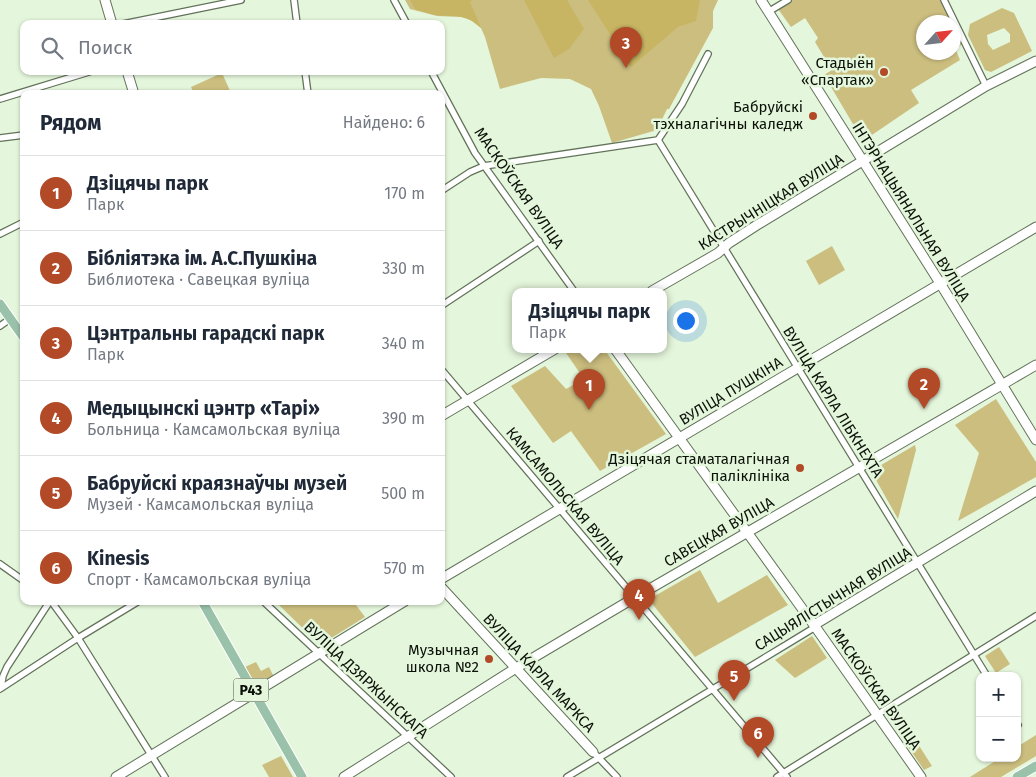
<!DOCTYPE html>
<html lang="ru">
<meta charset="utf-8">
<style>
body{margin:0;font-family:"Fira Sans",sans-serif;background:#f2f2f3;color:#1f2937}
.controls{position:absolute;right:15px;bottom:15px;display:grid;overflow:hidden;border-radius:10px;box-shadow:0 1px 4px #0004}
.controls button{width:45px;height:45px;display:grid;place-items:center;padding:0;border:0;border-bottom:1px solid #e0e1e3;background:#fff;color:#1f2937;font:25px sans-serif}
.compass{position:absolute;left:916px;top:15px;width:45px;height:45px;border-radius:50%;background:#fff;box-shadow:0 1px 4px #0004;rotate:63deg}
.you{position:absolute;left:685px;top:320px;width:18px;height:18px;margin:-12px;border:4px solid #fff;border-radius:50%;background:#1a73e8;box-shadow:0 0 0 8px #1a73e833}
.badge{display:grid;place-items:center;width:32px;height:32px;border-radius:50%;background:#b24a28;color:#fff;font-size:16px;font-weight:700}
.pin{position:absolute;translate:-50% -41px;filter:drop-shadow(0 1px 2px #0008)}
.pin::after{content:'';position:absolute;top:26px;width:18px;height:15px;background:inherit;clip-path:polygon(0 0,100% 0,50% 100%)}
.popup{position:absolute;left:512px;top:288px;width:155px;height:65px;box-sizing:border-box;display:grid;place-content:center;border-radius:10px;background:#fff;filter:drop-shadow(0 1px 4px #0005);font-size:16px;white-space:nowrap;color:#747a83}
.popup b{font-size:19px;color:#1f2937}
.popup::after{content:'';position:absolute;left:50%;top:100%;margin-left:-10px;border:10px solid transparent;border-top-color:#fff}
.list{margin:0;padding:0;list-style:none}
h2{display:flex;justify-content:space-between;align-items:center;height:65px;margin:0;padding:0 20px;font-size:21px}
h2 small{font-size:16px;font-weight:400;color:#747a83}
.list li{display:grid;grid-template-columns:32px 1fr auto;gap:15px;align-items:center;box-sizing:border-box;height:75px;padding:0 20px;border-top:1px solid #e0e1e3}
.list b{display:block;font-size:19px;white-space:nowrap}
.list p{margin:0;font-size:16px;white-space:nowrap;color:#747a83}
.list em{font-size:16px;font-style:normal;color:#747a83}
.icon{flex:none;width:28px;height:28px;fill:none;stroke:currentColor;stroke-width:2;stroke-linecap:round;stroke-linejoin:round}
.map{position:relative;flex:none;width:1036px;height:777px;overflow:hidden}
.search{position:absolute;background:#fff;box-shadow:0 1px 4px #0004;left:20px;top:20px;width:425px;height:55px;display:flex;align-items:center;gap:12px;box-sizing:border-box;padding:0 18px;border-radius:10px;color:#747a83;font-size:19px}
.panel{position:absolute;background:#fff;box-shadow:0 1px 4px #0004;left:20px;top:90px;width:425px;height:515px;border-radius:10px}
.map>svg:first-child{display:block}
.green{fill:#ccbe7f;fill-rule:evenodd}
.forest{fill:#c8b563}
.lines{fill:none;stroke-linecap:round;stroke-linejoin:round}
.street-casing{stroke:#63735b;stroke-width:8}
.secondary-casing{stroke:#63735b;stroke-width:11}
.primary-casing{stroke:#fff;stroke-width:11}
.street{stroke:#fff;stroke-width:5.5}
.secondary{stroke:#fff;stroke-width:9}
.primary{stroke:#9ac1a9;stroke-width:9}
.poi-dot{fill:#b24a28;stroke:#e4f6db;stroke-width:2}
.labels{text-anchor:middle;stroke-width:5;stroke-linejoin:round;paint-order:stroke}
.shield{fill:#e4f6db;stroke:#4c5647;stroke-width:1}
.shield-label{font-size:14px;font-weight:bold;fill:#0b1108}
.poi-label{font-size:15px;fill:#0b1108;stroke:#e4f6db;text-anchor:end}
.street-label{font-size:15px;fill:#0b1108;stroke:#e4f6db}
</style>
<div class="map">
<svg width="1036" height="777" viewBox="0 0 1036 777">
<rect width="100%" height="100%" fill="#e4f6db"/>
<g class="green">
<path d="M405 0H718L713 11V28L669 109H667L657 130 612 143 599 106 591 89 570 79 541 78 500 89 485 37 481 28 471 20 461 17 437 16 410 9Z"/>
<path d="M792 0H941L952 22H924V52H954V26L963 44 955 48 960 60 911 90 919 103 863 141 824 75 832 70 815 42 818 38 805 18 791 27 778 9Z"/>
<path d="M1002 8 1014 13 1032 51 991 72 985 70 968 35 970 24ZM1004 28 1010 34V42L993 50 988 44 987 35Z"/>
<path d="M222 73 231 93 194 94 191 87Z"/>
<path d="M832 246 845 270 819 285 806 261Z"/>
<path d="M573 349H604L666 434 600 471 571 431 553 443 511 386 545 366 566 389 584 379 566 353Z"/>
<path d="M996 399 1036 462V477L958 521 979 453 955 425Z"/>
<path d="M915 445 916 450 898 519 871 471Z"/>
<path d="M700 570 718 603 767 575 788 605 695 657 650 601 653 597Z"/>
<path d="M284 601H353L365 617 320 645 279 605Z"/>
<path d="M812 636 827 658 795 678 775 660Z"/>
<path d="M999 647 1010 664 996 673 985 656Z"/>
<path d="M256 662 261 671 269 667 274 677 261 684 252 681 245 667Z"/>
<path d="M911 733 932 766 924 770 902 738Z"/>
<path d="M1036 735V756L1001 777H970L1000 758H1017V747Z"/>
<path d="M281 756 293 777H269L262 765Z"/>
</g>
<g class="forest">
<path d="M410 0H472L470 2 481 28C463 12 457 18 436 15 429 14 423 11 416 10Z"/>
<path d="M524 0H567L584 29 569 49 554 58Z"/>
<path d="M588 0H700L696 21 678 27 631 67Z"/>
</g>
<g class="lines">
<g class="street-casing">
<g id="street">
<path d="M294 0 297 24"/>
<path d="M394 0 407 24"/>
<path d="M944 0 986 86"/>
<path d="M768 12 788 0"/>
<path d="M123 24 241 0"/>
<path d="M305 71 308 94"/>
<path d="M431 71 475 153 574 291"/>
<path d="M0 99 92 71"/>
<path d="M0 138 24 135"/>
<path d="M658 140 987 676"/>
<path d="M441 191 470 172 484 166 658 140 682 104 708 54"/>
<path d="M0 234 24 222"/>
<path d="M441 306 539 241"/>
<path d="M0 326 10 319"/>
<path d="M441 369 787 777"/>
<path d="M0 564 24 581"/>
<path d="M51 601 78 638 165 777"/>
<path d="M263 601 451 777"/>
<path d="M1 687 3 676 7 667 50 601"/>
<path d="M0 689 78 638 139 601"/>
<path d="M1017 724 1018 725"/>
<path d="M596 755 617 777"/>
<path d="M567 777 789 643 812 629 814 625"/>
<path d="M777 777 1036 616"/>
</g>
</g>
<g class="secondary-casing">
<g id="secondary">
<path d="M105 0 112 24"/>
<path d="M761 0 940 283 1036 440"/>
<path d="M127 71 134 94"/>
<path d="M652 291 718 253 729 243 757 225 986 86 1036 61"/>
<path d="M615 349 814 625 921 777"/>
<path d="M441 416 555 349"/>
<path d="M441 579 1036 227"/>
<path d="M441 587 593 752"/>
<path d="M814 625 1036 491"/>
<path d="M116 777 405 601"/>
<path d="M344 777 516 668 634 598 1036 365"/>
</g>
</g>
<g class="primary-casing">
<g id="primary">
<path d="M0 304 24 338"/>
<path d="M202 601 302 777"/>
<path d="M1017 777 1036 766"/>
</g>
</g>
<use href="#street" class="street"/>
<use href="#secondary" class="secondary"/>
<use href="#primary" class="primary"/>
</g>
<g class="poi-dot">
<circle cx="884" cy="72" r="5"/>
<circle cx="813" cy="116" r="5"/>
<circle cx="800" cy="468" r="5"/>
<circle cx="489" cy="659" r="5"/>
</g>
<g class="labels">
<rect class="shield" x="233.5" y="678.5" width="35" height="23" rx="4"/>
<g class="shield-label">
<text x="251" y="695">Р43</text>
</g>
<g class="poi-label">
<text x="874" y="68">Стадыён<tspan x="874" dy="17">«Спартак»</tspan></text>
<text x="803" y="112">Бабруйскі<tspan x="803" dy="17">тэхналагічны каледж</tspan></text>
<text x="790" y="464">Дзіцячая стаматалагічная<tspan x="790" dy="17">паліклініка</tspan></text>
<text x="479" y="655">Музычная<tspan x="479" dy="17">школа №2</tspan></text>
</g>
<g class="street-label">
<text transform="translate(519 188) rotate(55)" y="5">МАСКОЎСКАЯ ВУЛІЦА</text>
<text transform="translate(771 202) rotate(-32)" y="5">КАСТРЫЧНІЦКАЯ ВУЛІЦА</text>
<text transform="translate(911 212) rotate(58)" y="5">ІНТЭРНАЦЫЯНАЛЬНАЯ ВУЛІЦА</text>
<text transform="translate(731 391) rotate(-31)" y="5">ВУЛІЦА ПУШКІНА</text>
<text transform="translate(833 402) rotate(58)" y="5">ВУЛІЦА КАРЛА ЛІБКНЕХТА</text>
<text transform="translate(565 496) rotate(50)" y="5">КАМСАМОЛЬСКАЯ ВУЛІЦА</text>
<text transform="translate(719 532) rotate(-30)" y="5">САВЕЦКАЯ ВУЛІЦА</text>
<text transform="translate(833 599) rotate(-32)" y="5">САЦЫЯЛІСТЫЧНАЯ ВУЛІЦА</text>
<text transform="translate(539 673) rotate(47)" y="5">ВУЛІЦА КАРЛА МАРКСА</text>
<text transform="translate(366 680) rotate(43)" y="5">ВУЛІЦА ДЗЯРЖЫНСКАГА</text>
<text transform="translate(876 689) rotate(55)" y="5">МАСКОЎСКАЯ ВУЛІЦА</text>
</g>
</g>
</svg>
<div class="controls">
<button>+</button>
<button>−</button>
</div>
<svg class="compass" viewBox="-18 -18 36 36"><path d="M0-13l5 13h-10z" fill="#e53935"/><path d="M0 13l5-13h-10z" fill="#747a83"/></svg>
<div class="you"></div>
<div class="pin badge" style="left:589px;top:410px">1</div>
<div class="popup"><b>Дзіцячы парк</b>Парк</div>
<div class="pin badge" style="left:924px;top:409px">2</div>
<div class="pin badge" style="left:626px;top:68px">3</div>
<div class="pin badge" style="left:639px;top:620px">4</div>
<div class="pin badge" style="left:734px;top:701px">5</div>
<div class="pin badge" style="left:758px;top:758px">6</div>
<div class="search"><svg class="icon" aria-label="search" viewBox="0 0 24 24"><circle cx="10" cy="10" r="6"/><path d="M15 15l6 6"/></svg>Поиск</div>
<section class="panel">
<h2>Рядом<small>Найдено: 6</small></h2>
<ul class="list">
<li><span class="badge">1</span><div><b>Дзіцячы парк</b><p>Парк</p></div><em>170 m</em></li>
<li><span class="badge">2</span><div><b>Бібліятэка ім. А.С.Пушкіна</b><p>Библиотека · Савецкая вуліца</p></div><em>330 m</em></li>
<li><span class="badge">3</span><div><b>Цэнтральны гарадскі парк</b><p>Парк</p></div><em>340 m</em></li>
<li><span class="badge">4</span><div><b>Медыцынскі цэнтр «Тарі»</b><p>Больница · Камсамольская вуліца</p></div><em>390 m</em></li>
<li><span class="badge">5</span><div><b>Бабруйскі краязнаўчы музей</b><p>Музей · Камсамольская вуліца</p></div><em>500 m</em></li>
<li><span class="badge">6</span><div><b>Kinesis</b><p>Спорт · Камсамольская вуліца</p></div><em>570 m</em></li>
</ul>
</section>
</div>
